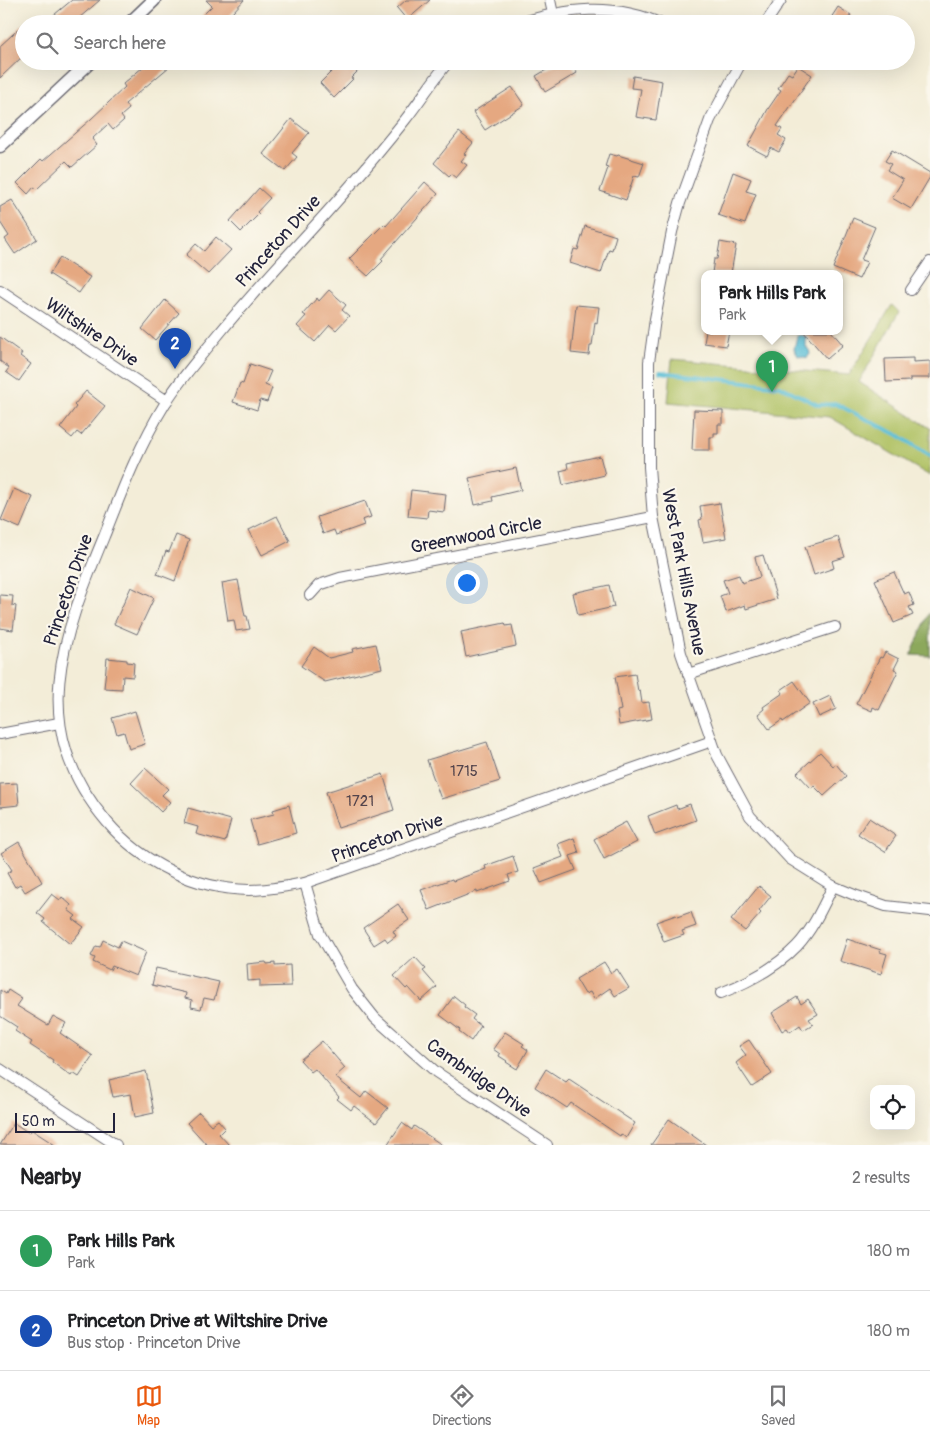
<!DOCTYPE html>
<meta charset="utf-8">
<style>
body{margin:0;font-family:Pangolin,sans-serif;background:#f2f2f2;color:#202124}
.controls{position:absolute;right:15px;bottom:15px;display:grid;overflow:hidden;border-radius:10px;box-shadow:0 5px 20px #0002}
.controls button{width:45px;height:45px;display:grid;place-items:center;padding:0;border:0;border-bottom:1px solid #e0e0e0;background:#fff;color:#202124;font:25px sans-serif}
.scale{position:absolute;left:15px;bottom:12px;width:100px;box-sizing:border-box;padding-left:5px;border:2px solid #22223b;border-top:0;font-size:14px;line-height:18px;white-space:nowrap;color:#22223b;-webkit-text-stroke:4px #fbf7ec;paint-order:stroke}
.you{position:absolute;left:466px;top:582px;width:18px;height:18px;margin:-12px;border:4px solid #fff;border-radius:50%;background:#1a73e8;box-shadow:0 0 0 8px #1a73e833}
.badge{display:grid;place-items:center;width:32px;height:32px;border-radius:50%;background:#ea580c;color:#fff;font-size:16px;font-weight:700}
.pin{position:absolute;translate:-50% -41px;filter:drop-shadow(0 1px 2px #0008)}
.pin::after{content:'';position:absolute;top:26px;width:18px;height:15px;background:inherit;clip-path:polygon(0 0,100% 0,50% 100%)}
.popup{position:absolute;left:701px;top:270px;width:142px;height:65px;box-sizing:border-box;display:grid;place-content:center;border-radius:10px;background:#fff;filter:drop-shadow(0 1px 4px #0005);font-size:16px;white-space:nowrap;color:#757577}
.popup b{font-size:19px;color:#202124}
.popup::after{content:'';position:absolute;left:50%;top:100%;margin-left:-10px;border:10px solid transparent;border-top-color:#fff}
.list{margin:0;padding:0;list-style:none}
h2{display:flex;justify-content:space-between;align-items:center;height:65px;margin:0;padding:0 20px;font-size:21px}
h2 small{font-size:16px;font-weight:400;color:#757577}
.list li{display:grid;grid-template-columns:32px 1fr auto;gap:15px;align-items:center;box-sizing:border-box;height:80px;padding:0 20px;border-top:1px solid #e0e0e0}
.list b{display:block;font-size:19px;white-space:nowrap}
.list p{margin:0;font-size:16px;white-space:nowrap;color:#757577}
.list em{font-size:16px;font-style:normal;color:#757577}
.icon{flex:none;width:28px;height:28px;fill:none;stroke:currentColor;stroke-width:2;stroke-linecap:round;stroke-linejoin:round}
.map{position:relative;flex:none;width:930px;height:1145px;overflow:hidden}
.search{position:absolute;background:#fff;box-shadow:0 5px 20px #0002;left:15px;right:15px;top:15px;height:55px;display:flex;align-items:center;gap:12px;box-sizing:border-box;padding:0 18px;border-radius:28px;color:#757577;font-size:19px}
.sheet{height:225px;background:#fff}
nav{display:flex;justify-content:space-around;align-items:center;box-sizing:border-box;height:70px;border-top:1px solid #e0e0e0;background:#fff;font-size:14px;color:#757577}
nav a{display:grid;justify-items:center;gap:2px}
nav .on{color:#ea580c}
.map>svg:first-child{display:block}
.green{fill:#b1c266;stroke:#6a7250}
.forest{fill:#8ca85b;stroke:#57654b}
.water{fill:#58bdd6;stroke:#3d7088}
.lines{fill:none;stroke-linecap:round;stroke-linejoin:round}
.stream{stroke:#58bdd6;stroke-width:4}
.building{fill:#e5a881}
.minor-casing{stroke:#6b6972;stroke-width:12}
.tertiary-casing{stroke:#6b6972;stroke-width:15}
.minor{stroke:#fff;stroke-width:10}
.tertiary{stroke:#fff;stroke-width:12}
.labels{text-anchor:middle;stroke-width:4.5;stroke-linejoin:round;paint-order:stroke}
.number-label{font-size:15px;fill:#53444c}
.street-label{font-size:18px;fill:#22223b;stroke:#fbf7ec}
</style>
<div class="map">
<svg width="930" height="1145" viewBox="0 0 930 1145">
<rect width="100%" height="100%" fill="#fbf7ec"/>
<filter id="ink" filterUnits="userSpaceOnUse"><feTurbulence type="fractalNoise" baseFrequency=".02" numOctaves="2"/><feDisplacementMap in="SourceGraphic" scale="10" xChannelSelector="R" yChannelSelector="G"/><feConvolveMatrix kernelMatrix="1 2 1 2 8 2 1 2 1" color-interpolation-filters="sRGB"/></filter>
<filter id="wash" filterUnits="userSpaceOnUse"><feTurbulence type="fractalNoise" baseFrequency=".0096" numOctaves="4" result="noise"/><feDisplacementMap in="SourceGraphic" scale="20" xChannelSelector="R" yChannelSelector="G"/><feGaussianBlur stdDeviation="1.12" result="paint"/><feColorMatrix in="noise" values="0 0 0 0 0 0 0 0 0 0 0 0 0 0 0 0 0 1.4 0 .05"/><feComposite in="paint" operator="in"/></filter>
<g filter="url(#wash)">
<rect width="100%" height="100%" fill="#f3edd8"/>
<path class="green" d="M892 305 899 312 859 382 930 428V476L830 417 668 402 672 359 849 375Z"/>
<path class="forest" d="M929 613 930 614V656L911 655Z"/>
<path class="water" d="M801 335 806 337V347L809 350 810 354 807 358 798 356 794 349 797 336Z"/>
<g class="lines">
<path class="stream" d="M660 372 780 386 818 405 836 404 898 435 930 456"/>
</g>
<g id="blocks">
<g class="building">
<path d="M72 0H100L72 24H43Z"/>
<path d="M206 0H244L222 24H210L202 16 212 6Z"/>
<path d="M406 0H430L407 20 397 8Z"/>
<path d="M838 7 851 15 845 24H827Z"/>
<path d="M24 24V55L0 78V46Z"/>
<path d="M150 61H176L125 104 129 109 121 116 124 120 113 130 108 124 92 139 97 145 72 167 66 161 37 189 34 187 28 194 17 183 41 159 43 161 91 119 125 87 123 84Z"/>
<path d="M342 61H354L361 68 351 78 353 79 334 98 320 83Z"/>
<path d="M561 61H570L577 73 545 92 536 76Z"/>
<path d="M798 66 812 75 777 126 782 129 778 135 786 140 779 152 771 148 767 156 748 146 768 109 781 90 778 88 788 73 792 75Z"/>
<path d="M633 76 662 81 656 120 636 117 641 89 631 88Z"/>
<path d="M512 87 524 105 485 130 473 112Z"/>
<path d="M291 119 309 133 292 153 297 157 285 171 263 154Z"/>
<path d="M459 132 473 143 464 154 466 155 461 161 467 165 456 178 451 174 449 176 434 163Z"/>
<path d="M892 150 930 173V177L911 209 892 198 903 180 887 170 891 164 885 161Z"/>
<path d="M609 154 617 156 618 155 644 163 639 177 634 176 626 200 600 191 608 168 605 167Z"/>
<path d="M733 172 751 179 746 191 756 194 745 224 718 215Z"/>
<path d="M425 182 438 194 381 259 383 261 368 276 349 259 384 224 386 226Z"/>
<path d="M259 188 270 198 257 212 259 214 241 232 230 221Z"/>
<path d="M12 200 37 239 15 254 5 239 9 236 0 222V207Z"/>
<path d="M853 218 875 227 861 260 867 262 859 279 833 268Z"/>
<path d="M585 226 616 236 612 250 609 249 601 273 570 263 574 249 578 250Z"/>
<path d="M216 237 231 250 208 274 186 255 196 244 204 251Z"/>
<path d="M720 242 736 245 731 273H712L714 259H717Z"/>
<path d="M60 258 90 277 79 293 49 274Z"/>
<path d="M329 290 346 305 342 310 349 316 336 330 330 325 315 342 297 326 306 316 303 314 317 298 319 301Z"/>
<path d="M165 300 179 313 155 340 142 329Z"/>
<path d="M576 305 599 307 597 323 595 322 592 346H590L589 355 571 353Z"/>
<path d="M706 331H729L726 346 704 343Z"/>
<path d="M803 331H831L843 345 827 359Z"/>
<path d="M0 337 22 353 20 356 31 364 19 381 6 372 9 368 0 361Z"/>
<path d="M913 358V362L930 361V378H910V381L886 382 885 359Z"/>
<path d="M250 364 271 371 265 385 272 388 267 402 260 400 257 410 233 402 240 383 243 384Z"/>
<path d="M86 391 105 406 81 435 77 432 72 438 60 428 76 407 74 405Z"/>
<path d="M694 410 723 411V424H718V433H714V437H710V450H692Z"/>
<path d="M600 456 605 475 563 485 560 471 568 469 567 463Z"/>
<path d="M516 468 521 490 492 497 493 501 475 505 469 478Z"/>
<path d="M14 489 33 497 20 528 1 520Z"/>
<path d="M411 490 446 494 444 512 428 510 427 518 408 516Z"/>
<path d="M365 501 371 517 362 520 364 525 336 535 334 530 323 534 317 517Z"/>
<path d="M720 503 726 538 703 542 699 520 702 519 700 506Z"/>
<path d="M277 516 290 541 262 555 249 530Z"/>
<path d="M176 535 189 540 175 581 157 574 166 551 169 552Z"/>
<path d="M838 537 845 557 832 561 834 568 814 575 805 547Z"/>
<path d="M763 555 777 599 746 609 745 605 726 612 720 596 728 593 723 580 739 575 742 583 760 577 755 557Z"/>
<path d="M894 572 904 594 909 592 914 605 909 607 913 615 894 623 875 580Z"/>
<path d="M238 580 245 616H247L250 629 236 631 234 620 228 621 222 583Z"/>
<path d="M609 585 614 607 578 615 573 593Z"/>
<path d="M131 587 154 598 137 634 114 624Z"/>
<path d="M0 595 13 596 12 605 16 606 13 630 0 628Z"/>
<path d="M505 623 506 626 512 625 516 646 466 657 461 632Z"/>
<path d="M376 644 382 668 325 682 301 666 314 647 329 658 353 652 352 649Z"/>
<path d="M885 652 899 659 894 669 898 671 879 710 873 707 872 711 856 704 880 657 882 658Z"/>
<path d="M107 658 127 660V662L134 663 133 677 123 676 122 689 104 688Z"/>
<path d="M635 674 638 691 640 690 642 703 649 702 652 719 619 725 617 711 621 710 615 677Z"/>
<path d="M794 681 810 703 783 722 782 720 769 729 758 714 764 709 763 707 783 693 781 690Z"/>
<path d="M830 696 836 709 819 717 813 704Z"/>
<path d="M135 711 145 744 129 749 124 732 117 734 112 718Z"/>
<path d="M487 742 500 781 441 799 427 760Z"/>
<path d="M820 752 833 766 836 764 846 776 824 796 814 786 811 788 797 773Z"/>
<path d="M145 768 168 789 162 795 170 802 161 812 131 783Z"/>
<path d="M383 774 394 810 338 828 326 792Z"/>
<path d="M17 783 19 805 0 807V784Z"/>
<path d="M690 804 696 820 655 835 648 816 676 805 677 809Z"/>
<path d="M289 805 296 833 257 844 250 820 274 814 273 810Z"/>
<path d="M188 808 231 820 225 842 196 834 198 827 184 823Z"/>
<path d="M869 818 896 836 885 852 858 834Z"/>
<path d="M626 822 637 842 604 859 594 839Z"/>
<path d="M574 838 579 853 570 856 576 870 541 883 534 868 563 857 558 844Z"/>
<path d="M19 842 42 882 25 892 20 884 15 887 7 873 12 870 1 853Z"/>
<path d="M513 856 518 872 508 875 510 881 477 893V891L429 910 421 890 452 879 453 881 486 869 485 866Z"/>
<path d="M759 886 771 896 759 911 761 913 745 931 731 920Z"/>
<path d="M52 894 60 900 62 897 71 905 68 910 76 916 73 919 84 927 70 944 43 922 45 919 37 913Z"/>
<path d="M398 904 409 920 393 931 396 936 388 942 385 938 374 945 363 928Z"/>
<path d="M691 912 696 926 682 931 684 935 664 942 656 922 676 915 677 917Z"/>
<path d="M847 939 881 950 880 952 887 954 881 974 840 961Z"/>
<path d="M103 940 118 947 121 941 146 952 136 976 112 966 110 970 93 962 95 958 91 956 96 946 100 947Z"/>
<path d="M415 957 426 969 423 971 437 987 421 1001 408 987 406 989 394 976Z"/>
<path d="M266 962 267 964 275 963V966L290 965 291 986 260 987V980L248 981 247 964Z"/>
<path d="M604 962 611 973 617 969 629 988 615 996 610 988 594 999 590 992 585 994 576 979Z"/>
<path d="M156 968 219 982 214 1000 204 998 201 1009 191 1007 192 1000 185 998 186 993 152 985Z"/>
<path d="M0 990 6 994 8 990 22 999 17 1006 48 1025 53 1016 66 1023 60 1033 93 1056 79 1077 73 1073 71 1076 52 1062 53 1060 30 1045 32 1042 15 1031 17 1027 0 1016Z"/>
<path d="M454 996 465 1005 464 1007 475 1015 472 1019 481 1026 471 1041 459 1032 460 1030 440 1015Z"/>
<path d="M797 997 801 1004 808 999 818 1014 809 1019 813 1024 803 1030 800 1025 790 1032 787 1028 782 1031 772 1013Z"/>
<path d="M505 1032 524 1044 522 1046 528 1050 517 1069 506 1062 507 1061 499 1056 500 1054 493 1049Z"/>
<path d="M749 1040 772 1074 752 1087 736 1063 746 1055 739 1046Z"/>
<path d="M322 1041 345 1068 335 1077 361 1098 366 1091 388 1108 376 1123 354 1106 351 1110 337 1099 339 1097 315 1069 311 1072 300 1060Z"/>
<path d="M546 1069 566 1082 569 1079 635 1123 626 1138 621 1134 620 1136 571 1103 567 1108 535 1087Z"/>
<path d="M146 1071 154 1113 135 1117 131 1094 113 1097 109 1080Z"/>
<path d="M199 1112 211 1125 218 1120 225 1128 219 1134 229 1145H207L187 1123Z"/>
<path d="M669 1119 706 1145H651Z"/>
<path d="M14 1123 29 1133 32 1130 55 1145H0Z"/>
<path d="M402 1123 412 1130 414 1126 442 1145H387Z"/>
</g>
</g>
</g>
<g filter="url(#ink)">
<use href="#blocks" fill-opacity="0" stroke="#6b6972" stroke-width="1"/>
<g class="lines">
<g class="minor-casing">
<g id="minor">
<path d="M550 0 553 14"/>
<path d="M517 24C566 8 613 2 662 24"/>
<path d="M765 24 781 0"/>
<path d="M449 61C433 80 420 101 405 120 386 144 365 169 344 193 302 241 258 286 218 335 200 357 181 378 166 402 140 444 123 488 105 534 63 636 25 726 107 822 142 863 195 889 249 890 268 890 286 886 305 883L712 741"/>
<path d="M742 61 710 120 680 203 672 232 655 319 649 362V467L653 517 681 653 717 755 750 816 790 859 833 886 857 896 886 906 930 911"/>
<path d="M0 290 167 401"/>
<path d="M911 290 930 262"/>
<path d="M310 595 319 585 340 578 653 517"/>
<path d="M688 674 835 627"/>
<path d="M0 734 59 723"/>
<path d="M305 883 320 934 352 989 375 1018 436 1072 547 1145"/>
<path d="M721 993C749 982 776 968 797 946 813 929 823 906 833 886"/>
<path d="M0 1069 116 1145"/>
</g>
</g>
<g class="tertiary-casing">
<g id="tertiary">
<path d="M129 24 154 0"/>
<path d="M0 146 91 61"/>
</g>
</g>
<use href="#minor" class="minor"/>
<use href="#tertiary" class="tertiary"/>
</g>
</g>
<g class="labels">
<g class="number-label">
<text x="464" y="776">1715</text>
<text x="360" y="806">1721</text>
</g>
<g class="street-label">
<text transform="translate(278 241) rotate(-48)" y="6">Princeton Drive</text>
<text transform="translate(92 332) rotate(34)" y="6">Wiltshire Drive</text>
<text transform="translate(476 535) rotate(-11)" y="6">Greenwood Circle</text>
<text transform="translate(684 572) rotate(79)" y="6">West Park Hills Avenue</text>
<text transform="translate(68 590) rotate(-71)" y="6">Princeton Drive</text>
<text transform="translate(387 838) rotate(-19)" y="6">Princeton Drive</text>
<text transform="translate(479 1078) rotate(35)" y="6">Cambridge Drive</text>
</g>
</g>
</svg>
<div class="controls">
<button><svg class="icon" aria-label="locate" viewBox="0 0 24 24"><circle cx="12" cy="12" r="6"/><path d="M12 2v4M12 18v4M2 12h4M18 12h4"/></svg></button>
</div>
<div class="scale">50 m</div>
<div class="you"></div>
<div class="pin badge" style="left:772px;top:392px;background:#2e9e5b">1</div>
<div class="popup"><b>Park Hills Park</b>Park</div>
<div class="pin badge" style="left:175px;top:369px;background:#1a4fb4">2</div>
<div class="search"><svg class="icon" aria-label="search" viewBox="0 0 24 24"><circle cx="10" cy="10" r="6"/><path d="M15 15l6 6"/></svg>Search here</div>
</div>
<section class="sheet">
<h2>Nearby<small>2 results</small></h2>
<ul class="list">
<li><span class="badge" style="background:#2e9e5b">1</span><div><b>Park Hills Park</b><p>Park</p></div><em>180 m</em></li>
<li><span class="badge" style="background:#1a4fb4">2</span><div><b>Princeton Drive at Wiltshire Drive</b><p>Bus stop · Princeton Drive</p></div><em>180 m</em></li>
</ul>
</section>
<nav>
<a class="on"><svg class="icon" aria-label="map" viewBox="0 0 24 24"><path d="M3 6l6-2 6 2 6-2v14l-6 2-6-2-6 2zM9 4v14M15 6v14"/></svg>Map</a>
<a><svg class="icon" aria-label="directions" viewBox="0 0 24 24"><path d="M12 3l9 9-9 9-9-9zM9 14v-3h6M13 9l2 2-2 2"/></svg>Directions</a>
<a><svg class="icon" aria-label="saved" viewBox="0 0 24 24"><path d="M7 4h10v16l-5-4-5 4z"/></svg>Saved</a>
</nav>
